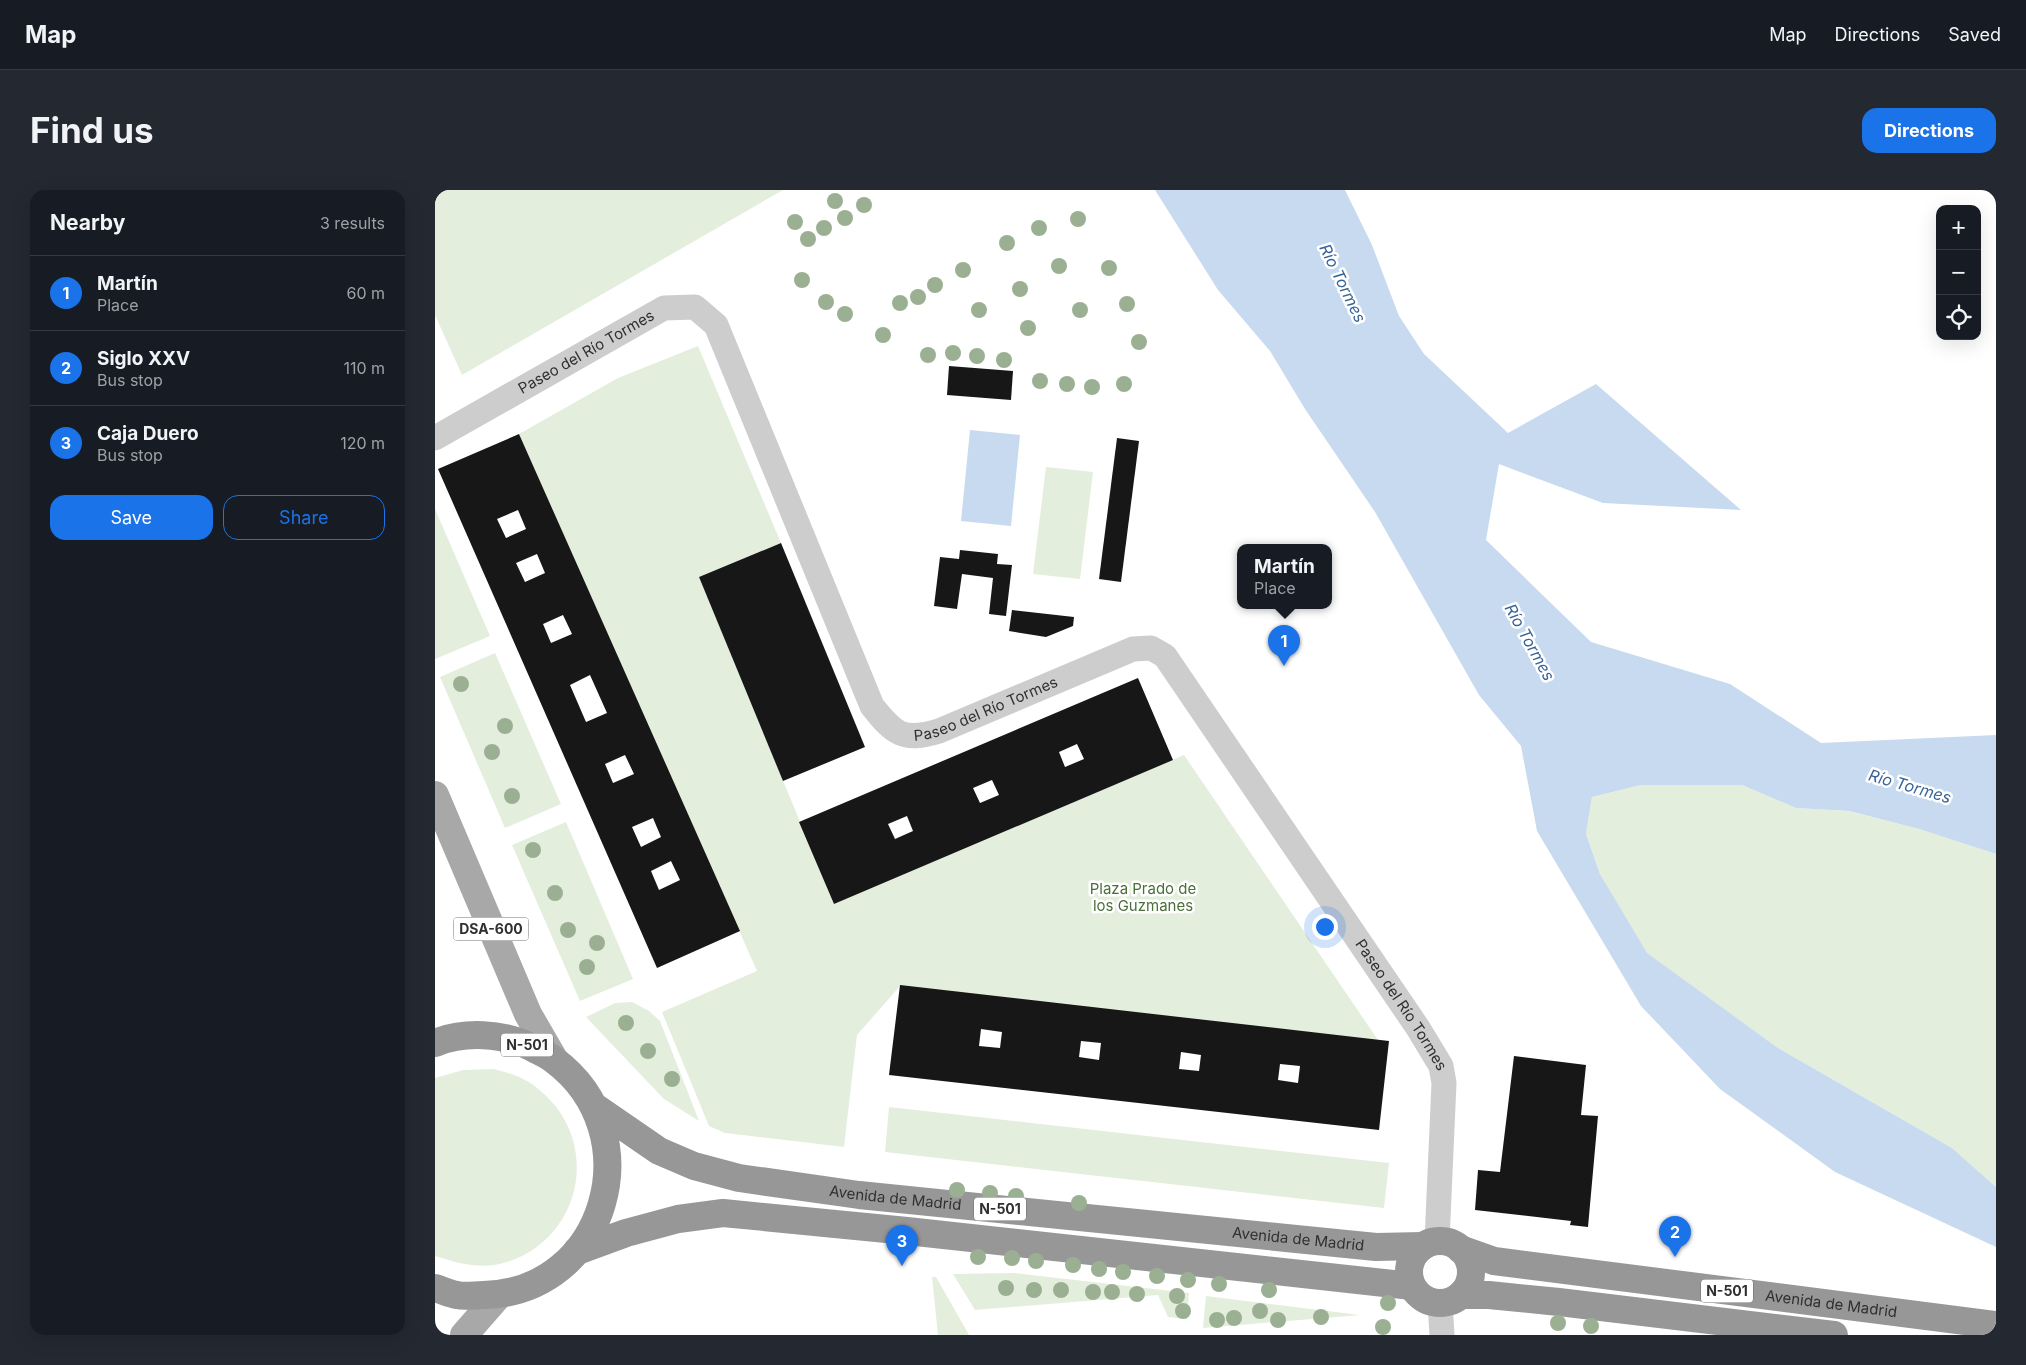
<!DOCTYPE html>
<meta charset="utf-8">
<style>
body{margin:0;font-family:Inter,sans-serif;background:#242831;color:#f1f3f6}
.controls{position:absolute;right:15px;top:15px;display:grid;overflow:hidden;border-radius:10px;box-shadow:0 5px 20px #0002}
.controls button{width:45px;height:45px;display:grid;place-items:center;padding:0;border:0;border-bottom:1px solid #363941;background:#171b24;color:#f1f3f6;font:25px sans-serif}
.you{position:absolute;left:889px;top:736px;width:18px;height:18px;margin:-12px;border:4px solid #fff;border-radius:50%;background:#1a73e8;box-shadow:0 0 0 8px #1a73e833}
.badge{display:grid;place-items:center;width:32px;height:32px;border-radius:50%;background:#1a73e8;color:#fff;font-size:16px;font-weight:700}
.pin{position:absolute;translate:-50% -41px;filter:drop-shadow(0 1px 2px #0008)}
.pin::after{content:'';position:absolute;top:26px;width:18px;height:15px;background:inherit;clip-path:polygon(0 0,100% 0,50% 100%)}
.popup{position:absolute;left:802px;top:354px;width:95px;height:65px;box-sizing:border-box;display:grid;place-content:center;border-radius:10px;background:#171b24;filter:drop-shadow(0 1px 4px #0005);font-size:16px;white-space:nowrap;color:#9ea1a6}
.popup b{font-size:19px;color:#f1f3f6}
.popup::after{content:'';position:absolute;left:50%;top:100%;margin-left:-10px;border:10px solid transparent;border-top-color:#171b24}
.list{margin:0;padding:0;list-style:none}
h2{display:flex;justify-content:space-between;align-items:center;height:65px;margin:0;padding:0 20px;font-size:21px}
h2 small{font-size:16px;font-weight:400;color:#9ea1a6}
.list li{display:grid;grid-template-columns:32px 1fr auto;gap:15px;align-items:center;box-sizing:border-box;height:75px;padding:0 20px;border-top:1px solid #363941}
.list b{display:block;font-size:19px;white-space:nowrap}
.list p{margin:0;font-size:16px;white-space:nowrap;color:#9ea1a6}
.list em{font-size:16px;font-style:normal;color:#9ea1a6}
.actions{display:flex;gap:10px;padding:15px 20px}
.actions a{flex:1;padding:11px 0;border:1px solid #1a73e8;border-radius:15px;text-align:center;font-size:18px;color:#1a73e8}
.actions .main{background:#1a73e8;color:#fff}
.icon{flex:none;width:28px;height:28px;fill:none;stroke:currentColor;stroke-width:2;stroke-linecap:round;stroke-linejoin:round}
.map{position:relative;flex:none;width:1561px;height:1145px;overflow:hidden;border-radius:15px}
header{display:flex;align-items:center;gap:30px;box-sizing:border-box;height:70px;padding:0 25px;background:#171b24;border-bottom:1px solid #363941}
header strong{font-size:24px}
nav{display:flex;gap:28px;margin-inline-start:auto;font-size:18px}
.intro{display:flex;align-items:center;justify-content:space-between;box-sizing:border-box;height:120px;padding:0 30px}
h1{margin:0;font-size:35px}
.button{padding:12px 22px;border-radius:15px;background:#1a73e8;color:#fff;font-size:18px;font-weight:700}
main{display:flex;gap:30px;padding:0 30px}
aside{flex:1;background:#171b24;border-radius:15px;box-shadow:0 5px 20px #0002}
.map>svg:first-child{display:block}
.green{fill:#e4eedd}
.water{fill:#c8daef}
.building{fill:#171717;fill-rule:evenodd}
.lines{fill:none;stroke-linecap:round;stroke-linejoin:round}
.street{stroke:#cdcdcd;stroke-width:25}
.primary{stroke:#a8a8a8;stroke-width:28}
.highway{stroke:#979797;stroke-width:28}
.tree{fill:#9bb093}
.labels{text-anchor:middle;stroke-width:5;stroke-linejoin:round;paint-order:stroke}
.shield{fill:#fff;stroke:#6e6e6e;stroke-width:1}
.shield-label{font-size:14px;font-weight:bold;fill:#303030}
.street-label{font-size:15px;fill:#303030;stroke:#fff}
.park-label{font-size:15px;fill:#4a6f3a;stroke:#fff}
.water-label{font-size:16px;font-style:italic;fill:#386498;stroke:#fff}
</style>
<header>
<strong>Map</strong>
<nav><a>Map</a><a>Directions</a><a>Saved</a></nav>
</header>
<div class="intro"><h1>Find us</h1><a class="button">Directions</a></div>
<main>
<aside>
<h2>Nearby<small>3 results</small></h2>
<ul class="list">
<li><span class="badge">1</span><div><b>Martín</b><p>Place</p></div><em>60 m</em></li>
<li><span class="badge">2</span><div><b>Siglo XXV</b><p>Bus stop</p></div><em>110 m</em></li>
<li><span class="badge">3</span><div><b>Caja Duero</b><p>Bus stop</p></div><em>120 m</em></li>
</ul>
<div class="actions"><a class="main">Save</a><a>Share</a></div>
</aside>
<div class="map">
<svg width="1561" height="1145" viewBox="0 0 1561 1145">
<rect width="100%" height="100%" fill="#fff"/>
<g class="green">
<path d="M0 0H348L27 185 0 125Z"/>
<path d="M263 156 346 353 264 387 399 714 749 565 943 850 465 796 422 845 409 957 290 943 274 936 227 822 322 781 84 244 183 188Z"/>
<path d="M611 277 658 282 645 389 598 384Z"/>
<path d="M0 319 55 446 0 469Z"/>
<path d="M60 463 126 614 70 638 5 487Z"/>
<path d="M1206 595H1307L1361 618 1413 621 1484 639 1561 664V997L1517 958 1343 858 1211 763 1165 684 1151 644 1157 607Z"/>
<path d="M131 632 198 789 145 811 77 655Z"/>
<path d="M197 812 214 821 225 831 264 931 229 909 151 827 180 813Z"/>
<path d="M59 879C68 882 79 884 88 889 101 895 113 907 122 918 166 978 133 1061 60 1075 39 1078 19 1072 0 1066V888L28 880Z"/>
<path d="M454 917 954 973 949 1018 450 962Z"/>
<path d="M578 1083 754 1103 752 1129 733 1127 723 1105 540 1120 518 1084Z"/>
<path d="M497 1087H501L534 1145H503Z"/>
<path d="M771 1106 925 1125 768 1138Z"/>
</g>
<g class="water">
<path d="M720 0H910L937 55 964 126 989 164 1073 243 1161 194 1306 320 1168 313 1064 274 1051 350 1156 452 1295 494 1386 553 1561 545V664L1484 639 1414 621 1361 618 1307 595H1206L1157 607 1151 644 1165 684 1212 763 1343 858 1517 958 1561 997V1057L1400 982 1285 899 1206 816 1102 641 1086 556 1044 505 940 322 870 219 835 161 783 100Z"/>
<path d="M535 240 585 245 576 336 526 331Z"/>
</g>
<g class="building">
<path d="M514 176 578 181 576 210 512 205Z"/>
<path d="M84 244 305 741 222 778 3 279ZM83 320 91 339 71 348 62 329ZM102 364 110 383 90 392 81 373ZM128 425 137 444 116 453 108 434ZM155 485 172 523 151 532 135 495ZM190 565 199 584 178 593 170 574ZM218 628 226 647 206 657 197 637ZM236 671 245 690 224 700 216 681Z"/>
<path d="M682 248 704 251 686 392 664 389Z"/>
<path d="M346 353 430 557 348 591 264 387Z"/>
<path d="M525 360 563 364 562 374 577 375 571 426 554 424 558 388 527 384 522 419 499 416 505 367 524 369Z"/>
<path d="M577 420 639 427 638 436 611 447 574 441Z"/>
<path d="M703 488 738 570 399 714 364 632ZM642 554 649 569 630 577 624 562ZM557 590 564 605 545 613 538 598ZM472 626 478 641 460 649 453 634Z"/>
<path d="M465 795 954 851 944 940 454 885ZM546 839 567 842 565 858 544 856ZM646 851 666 853 664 870 644 867ZM746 862 766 865 764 881 744 879ZM845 874 865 876 863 893 843 890Z"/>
<path d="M1079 866 1151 875 1146 925 1163 926 1153 1037 1135 1035 1136 1031 1040 1020 1043 980 1065 982Z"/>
</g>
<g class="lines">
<g class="street">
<path id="s1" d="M0 248 229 118 260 117 281 135 437 516C459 544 468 552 504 541L698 459 716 458 730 466 983 838 1006 876 1009 893 1002 1051"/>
<path d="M1005 1113 1007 1145"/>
</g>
<g class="primary">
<path d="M0 605 93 824 119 869"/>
<path d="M29 1145 64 1105"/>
</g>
<g class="highway">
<path d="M0 853C29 841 68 843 96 857 103 861 113 865 119 870 217 943 172 1103 48 1105 40 1105 30 1107 22 1105 14 1104 7 1100 0 1098"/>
<path id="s2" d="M160 917 224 961 259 976 304 988 424 1005 941 1057 988 1056"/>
<circle cx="1005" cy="1082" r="31"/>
<path id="s3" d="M1025 1059 1059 1071 1561 1135"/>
<path d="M142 1061 191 1043 243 1029 288 1023 472 1041 977 1096"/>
<path d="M1026 1105H1054L1124 1112 1399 1145"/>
</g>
</g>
<g class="tree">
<circle cx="400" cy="11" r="8"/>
<circle cx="429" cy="15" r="8"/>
<circle cx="410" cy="28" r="8"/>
<circle cx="643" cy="29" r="8"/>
<circle cx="360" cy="32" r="8"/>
<circle cx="389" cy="38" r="8"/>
<circle cx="604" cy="38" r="8"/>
<circle cx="373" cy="49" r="8"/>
<circle cx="572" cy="53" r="8"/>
<circle cx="624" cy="76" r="8"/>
<circle cx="674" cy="78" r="8"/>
<circle cx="528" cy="80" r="8"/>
<circle cx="367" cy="90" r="8"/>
<circle cx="500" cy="95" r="8"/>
<circle cx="585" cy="99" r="8"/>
<circle cx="483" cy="107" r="8"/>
<circle cx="391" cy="112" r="8"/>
<circle cx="465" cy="113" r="8"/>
<circle cx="692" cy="114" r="8"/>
<circle cx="544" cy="120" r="8"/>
<circle cx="645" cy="120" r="8"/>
<circle cx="410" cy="124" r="8"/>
<circle cx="593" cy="138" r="8"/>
<circle cx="448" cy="145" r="8"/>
<circle cx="704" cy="152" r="8"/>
<circle cx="518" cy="163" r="8"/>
<circle cx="493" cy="165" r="8"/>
<circle cx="542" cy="166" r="8"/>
<circle cx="569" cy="170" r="8"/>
<circle cx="605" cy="191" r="8"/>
<circle cx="632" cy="194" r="8"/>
<circle cx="689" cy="194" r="8"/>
<circle cx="657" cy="197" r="8"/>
<circle cx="26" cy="494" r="8"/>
<circle cx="70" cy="536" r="8"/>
<circle cx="57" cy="562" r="8"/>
<circle cx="77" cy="606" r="8"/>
<circle cx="98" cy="660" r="8"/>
<circle cx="120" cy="703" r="8"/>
<circle cx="133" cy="740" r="8"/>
<circle cx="162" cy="753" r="8"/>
<circle cx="152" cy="777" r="8"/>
<circle cx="191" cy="833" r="8"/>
<circle cx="213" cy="861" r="8"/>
<circle cx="237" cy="889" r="8"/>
<circle cx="522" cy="1000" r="8"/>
<circle cx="555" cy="1003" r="8"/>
<circle cx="581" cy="1006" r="8"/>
<circle cx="644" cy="1013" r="8"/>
<circle cx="543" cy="1067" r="8"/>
<circle cx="577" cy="1068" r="8"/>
<circle cx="601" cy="1071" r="8"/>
<circle cx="638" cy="1075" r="8"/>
<circle cx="664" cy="1079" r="8"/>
<circle cx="688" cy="1082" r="8"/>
<circle cx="722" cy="1086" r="8"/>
<circle cx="753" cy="1090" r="8"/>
<circle cx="784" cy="1094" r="8"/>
<circle cx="571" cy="1098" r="8"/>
<circle cx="599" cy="1100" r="8"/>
<circle cx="626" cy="1100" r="8"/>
<circle cx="834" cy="1100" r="8"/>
<circle cx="658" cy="1102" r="8"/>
<circle cx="677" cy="1102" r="8"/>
<circle cx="702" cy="1104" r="8"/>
<circle cx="742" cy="1106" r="8"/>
<circle cx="953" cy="1113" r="8"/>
<circle cx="748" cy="1121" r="8"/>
<circle cx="825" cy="1121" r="8"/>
<circle cx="886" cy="1127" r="8"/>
<circle cx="799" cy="1128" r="8"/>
<circle cx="782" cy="1130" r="8"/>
<circle cx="843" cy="1130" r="8"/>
<circle cx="1123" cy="1133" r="8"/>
<circle cx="1156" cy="1136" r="8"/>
<circle cx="948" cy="1137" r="8"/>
</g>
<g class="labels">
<g class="shield">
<rect x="18.5" y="727.5" width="75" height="23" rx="4"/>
<rect x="66" y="843.5" width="52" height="23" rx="4"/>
<rect x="539" y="1007.5" width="52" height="23" rx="4"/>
<rect x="1266" y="1089.5" width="52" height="23" rx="4"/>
</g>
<g class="shield-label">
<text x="56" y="744">DSA-600</text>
<text x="92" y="860">N-501</text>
<text x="565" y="1024">N-501</text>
<text x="1292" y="1106">N-501</text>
</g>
<g class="street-label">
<text dy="5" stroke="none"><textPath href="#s1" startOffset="174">Paseo del Río Tormes</textPath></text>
<text dy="5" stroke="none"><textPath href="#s1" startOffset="864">Paseo del Río Tormes</textPath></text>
<text dy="5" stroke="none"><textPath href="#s1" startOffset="1479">Paseo del Río Tormes</textPath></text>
<text dy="5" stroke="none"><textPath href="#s2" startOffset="320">Avenida de Madrid</textPath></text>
<text dy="5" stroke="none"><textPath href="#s2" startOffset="725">Avenida de Madrid</textPath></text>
<text dy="5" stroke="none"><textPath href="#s3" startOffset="376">Avenida de Madrid</textPath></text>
</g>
<g class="park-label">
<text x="708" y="704">Plaza Prado de<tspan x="708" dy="17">los Guzmanes</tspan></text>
</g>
<g class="water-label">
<text transform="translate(908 93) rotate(64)" y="6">Río Tormes</text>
<text transform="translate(1095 452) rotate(61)" y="6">Río Tormes</text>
<text transform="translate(1475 596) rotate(16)" y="6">Río Tormes</text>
</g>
</g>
</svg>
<div class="controls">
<button>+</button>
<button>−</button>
<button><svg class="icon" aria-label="locate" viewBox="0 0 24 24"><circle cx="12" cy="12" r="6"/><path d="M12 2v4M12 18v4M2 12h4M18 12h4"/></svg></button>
</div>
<div class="you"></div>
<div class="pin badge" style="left:849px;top:476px">1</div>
<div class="popup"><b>Martín</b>Place</div>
<div class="pin badge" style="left:1240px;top:1067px">2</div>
<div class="pin badge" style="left:467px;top:1076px">3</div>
</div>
</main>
